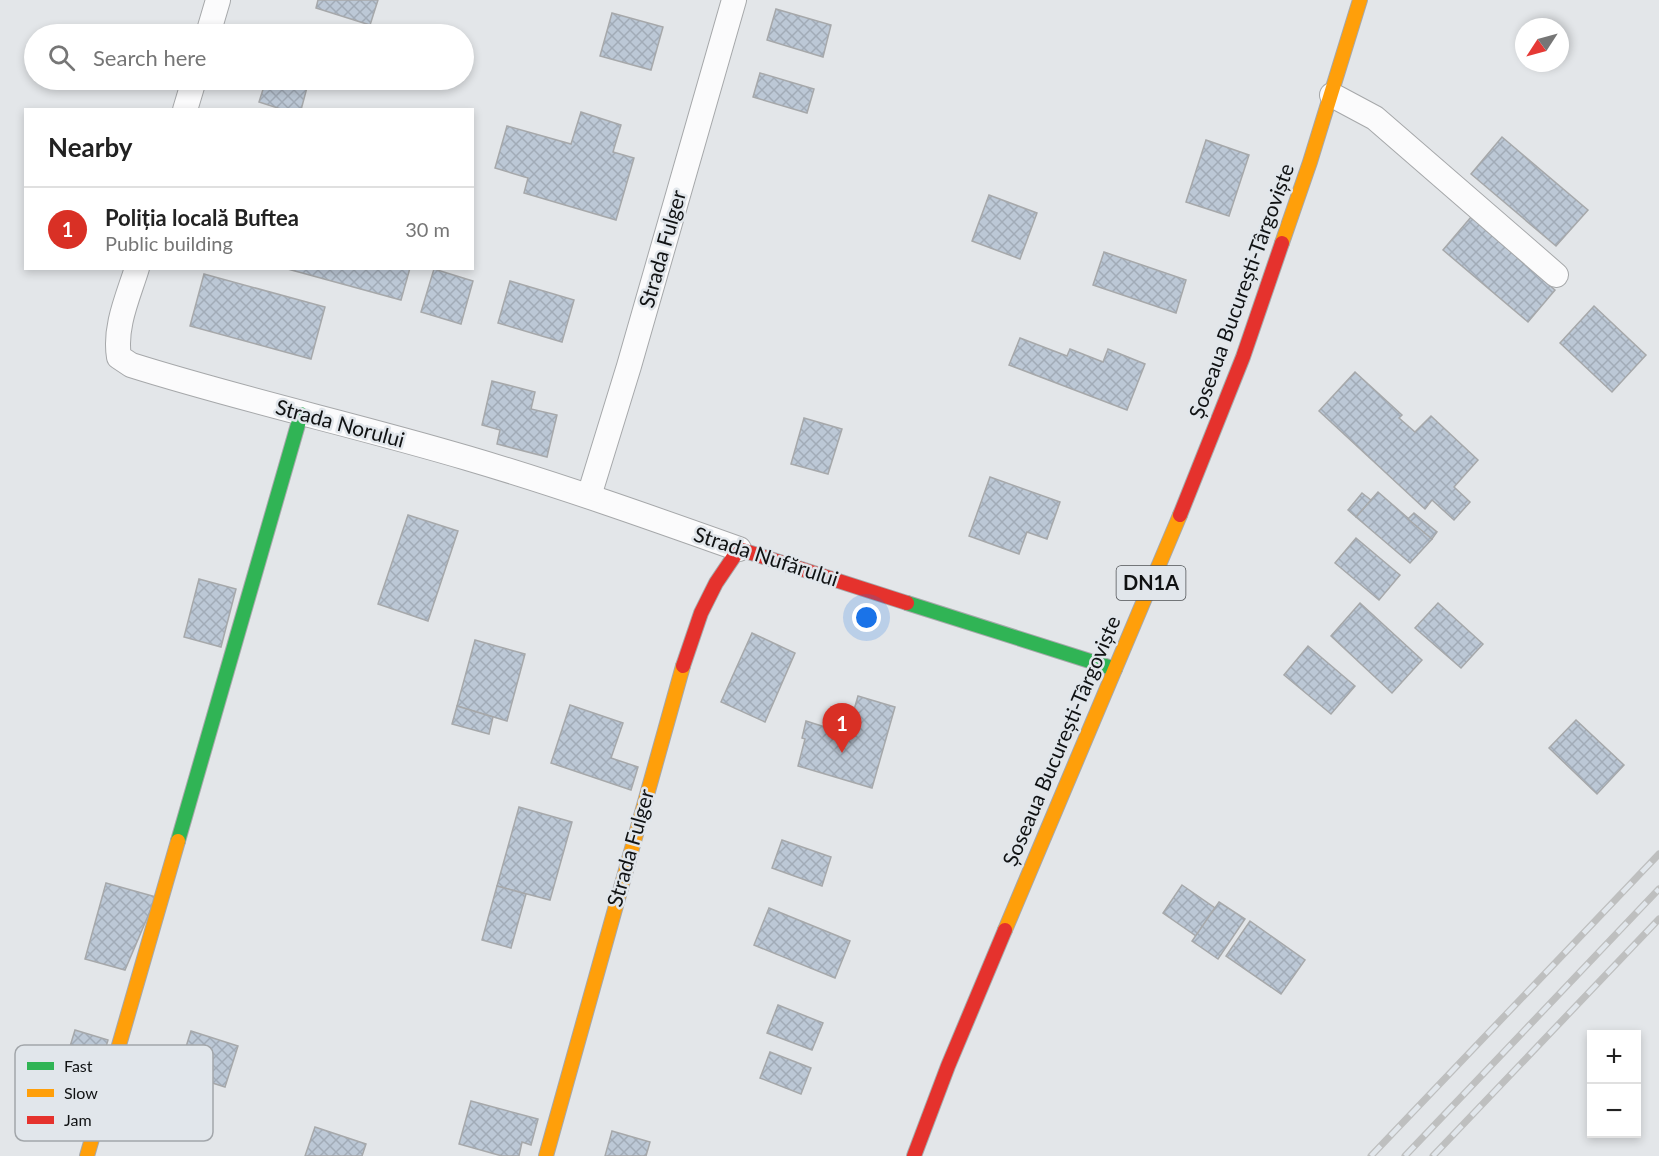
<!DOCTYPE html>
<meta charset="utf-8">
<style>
body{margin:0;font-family:Lato,sans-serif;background:#f2f2f2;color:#222}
.controls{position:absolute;right:18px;bottom:18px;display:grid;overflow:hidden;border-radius:0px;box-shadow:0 3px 9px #0003}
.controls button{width:54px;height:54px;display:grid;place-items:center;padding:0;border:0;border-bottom:2px solid #e0e0e0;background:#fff;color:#222;font:30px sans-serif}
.compass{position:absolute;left:1515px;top:18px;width:54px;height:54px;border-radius:50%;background:#fff;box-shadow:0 3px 9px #0003;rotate:234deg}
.you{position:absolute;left:867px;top:618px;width:21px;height:21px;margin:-15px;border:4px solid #fff;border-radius:50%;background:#1a73e8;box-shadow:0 0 0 9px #1a73e833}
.badge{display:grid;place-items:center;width:39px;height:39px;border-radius:50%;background:#d93025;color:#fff;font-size:20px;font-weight:700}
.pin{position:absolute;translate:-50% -50px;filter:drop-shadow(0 2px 3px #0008)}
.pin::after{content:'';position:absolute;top:32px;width:21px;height:18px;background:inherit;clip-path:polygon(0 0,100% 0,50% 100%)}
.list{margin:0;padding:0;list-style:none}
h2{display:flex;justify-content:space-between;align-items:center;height:78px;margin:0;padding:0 24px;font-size:26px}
h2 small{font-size:20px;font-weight:400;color:#767676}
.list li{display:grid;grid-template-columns:39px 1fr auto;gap:18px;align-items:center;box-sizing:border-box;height:84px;padding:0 24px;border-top:2px solid #e0e0e0}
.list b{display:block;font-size:22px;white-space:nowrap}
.list p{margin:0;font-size:20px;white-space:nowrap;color:#767676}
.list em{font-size:20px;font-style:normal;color:#767676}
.icon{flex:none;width:33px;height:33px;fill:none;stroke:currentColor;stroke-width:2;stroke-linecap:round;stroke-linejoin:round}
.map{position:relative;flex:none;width:1659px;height:1156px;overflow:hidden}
.search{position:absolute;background:#fff;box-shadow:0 3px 9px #0003;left:24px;top:24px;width:450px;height:66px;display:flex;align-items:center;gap:15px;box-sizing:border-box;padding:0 21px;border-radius:33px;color:#767676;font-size:22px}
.panel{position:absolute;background:#fff;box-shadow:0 3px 9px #0003;left:24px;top:108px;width:450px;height:162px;border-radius:0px}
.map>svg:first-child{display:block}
.building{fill:url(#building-cross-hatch);stroke:#a6a8aa;stroke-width:1.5}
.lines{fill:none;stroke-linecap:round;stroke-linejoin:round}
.street-casing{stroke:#a6a8aa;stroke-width:26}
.fast-casing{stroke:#a6a8aa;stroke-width:16}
.slow-casing{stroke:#a6a8aa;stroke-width:16}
.jam-casing{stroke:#a6a8aa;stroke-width:16}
.street{stroke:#fbfbfc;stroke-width:24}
.fast{stroke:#30b455;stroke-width:14}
.slow{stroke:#ff9f0a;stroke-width:14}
.jam{stroke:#e5322d;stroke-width:14}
.rail-casing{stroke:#bebfbf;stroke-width:7}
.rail{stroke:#e1e6eb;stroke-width:4.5;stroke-dasharray:14;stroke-linecap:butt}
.labels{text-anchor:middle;stroke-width:5;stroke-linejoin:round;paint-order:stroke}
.shield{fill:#e1e6eb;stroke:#4f5254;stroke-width:1.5}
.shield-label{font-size:20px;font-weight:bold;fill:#101213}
.street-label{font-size:21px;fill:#101213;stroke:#e1e6eb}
.key{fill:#e1e6eb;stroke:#a2a6aa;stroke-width:1.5}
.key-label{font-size:16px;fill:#101213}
</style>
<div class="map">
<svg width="1659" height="1156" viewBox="0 0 1659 1156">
<defs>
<pattern id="building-cross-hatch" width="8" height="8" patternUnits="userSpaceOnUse" patternTransform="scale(1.5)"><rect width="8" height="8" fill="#bcc8d6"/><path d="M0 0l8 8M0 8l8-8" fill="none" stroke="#a1abb7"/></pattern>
</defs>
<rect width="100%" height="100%" fill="#e3e6e9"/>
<g class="building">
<path d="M318 0H378L370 25 316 8Z"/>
<path d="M776 9 831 25 823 57 767 40Z"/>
<path d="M612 13 663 27 651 70 600 56Z"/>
<path d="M760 73 814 89 807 113 753 97Z"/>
<path d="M266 80H309L301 110H284L259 102Z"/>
<path d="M581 112 621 125 613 152 634 158 616 220 524 193 528 178 495 168 507 126 571 144Z"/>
<path d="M1502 137 1588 210 1556 246 1471 174Z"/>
<path d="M1206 140 1249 155 1229 216 1186 202Z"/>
<path d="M989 195 1037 213 1020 259 972 241Z"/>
<path d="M1471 217 1555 290 1528 322 1443 250Z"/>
<path d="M1104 252 1186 280 1176 313 1093 285Z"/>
<path d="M284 268H410L401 300Z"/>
<path d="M434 269 473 281 461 324 421 312Z"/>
<path d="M204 274 325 307 311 359 190 326Z"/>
<path d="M510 281 574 300 562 342 498 323Z"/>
<path d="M1594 306 1646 355 1612 392 1560 343Z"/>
<path d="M1020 338 1067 356 1070 349 1103 362 1108 349 1145 364 1127 410 1009 365Z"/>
<path d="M1355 372 1402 415 1399 418 1415 432 1431 416 1478 460 1454 487 1470 502 1454 520 1432 500 1425 509 1319 411Z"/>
<path d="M492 381 535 392 531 409 557 415 547 457 497 444 500 430 482 425Z"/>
<path d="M804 418 842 429 828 474 791 464Z"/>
<path d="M990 477 1060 502 1047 539 1027 532 1019 554 969 536Z"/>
<path d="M1378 492 1432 539 1410 563 1356 517Z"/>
<path d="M1362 493 1371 500 1356 517 1348 510Z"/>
<path d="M1414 513 1437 532 1432 539 1408 519Z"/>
<path d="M408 515 458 531 428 621 378 604Z"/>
<path d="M1356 538 1400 575 1379 600 1335 563Z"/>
<path d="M199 579 236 589 221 647 184 637Z"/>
<path d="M1360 603 1422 660 1392 693 1331 636Z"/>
<path d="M1438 603 1483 644 1461 668 1415 628Z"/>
<path d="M752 633 795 653 765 722 721 702Z"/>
<path d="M475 640 525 654 507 721 457 706Z"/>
<path d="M1308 646 1355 686 1331 714 1284 675Z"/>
<path d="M858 696 895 707 872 788 798 766 805 739 802 738 806 721 847 734Z"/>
<path d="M570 705 623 723 611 758 638 767 631 790 551 763Z"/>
<path d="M457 706 493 717 489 734 452 724Z"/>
<path d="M1576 720 1624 765 1597 794 1549 748Z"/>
<path d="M519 807 572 822 550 900 497 886Z"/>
<path d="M782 840 831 857 822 886 772 868Z"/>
<path d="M106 883 156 897 125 970 85 959Z"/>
<path d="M1182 885 1215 908 1196 936 1163 913Z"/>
<path d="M497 886 526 894 511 948 482 940Z"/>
<path d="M1219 902 1245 919 1218 959 1192 941Z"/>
<path d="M769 908 850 941 835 978 754 945Z"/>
<path d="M1250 921 1305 960 1281 994 1226 956Z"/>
<path d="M778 1005 823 1023 812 1050 767 1033Z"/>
<path d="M75 1030 108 1040 92 1094 59 1083Z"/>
<path d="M191 1031 238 1046 225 1087 178 1072Z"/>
<path d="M770 1052 811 1068 801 1094 760 1078Z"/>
<path d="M471 1101 538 1119 531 1145 522 1142 519 1156H502L459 1144Z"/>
<path d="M315 1127 366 1144 362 1156H305Z"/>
<path d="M612 1131 650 1142 646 1156H605Z"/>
</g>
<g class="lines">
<g class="street-casing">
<g id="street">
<path d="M208 34 218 0"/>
<path d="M1332 95 1375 118 1556 275"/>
<path d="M185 110 194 80"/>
<path d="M137 268C128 297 114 327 119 357L131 365C242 400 356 425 467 458 559 485 649 517 739 549"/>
<path d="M589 496 629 366 734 0"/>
</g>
</g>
<g class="fast-casing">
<g id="fast">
<path d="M907 603 1115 669"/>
<path d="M178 841 301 414"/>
</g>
</g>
<g class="slow-casing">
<g id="slow">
<path d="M1282 243 1310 162 1360 0"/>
<path d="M1005 930 1180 515"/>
<path d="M87 1156 178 841"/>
<path d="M546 1156 683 666"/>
</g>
</g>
<g class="jam-casing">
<g id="jam">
<path d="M1180 515 1243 357 1282 243"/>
<path d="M683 666 701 613 716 583 739 549 907 603"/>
<path d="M914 1156 948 1066 1005 930"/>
</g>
</g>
<use href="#street" class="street"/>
<use href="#fast" class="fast"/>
<use href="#slow" class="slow"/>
<use href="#jam" class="jam"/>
<g class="rail-casing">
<g id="rail">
<path d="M1371 1156 1659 854"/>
<path d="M1405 1156 1659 889"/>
<path d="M1433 1156 1659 919"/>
</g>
</g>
<use href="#rail" class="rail"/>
</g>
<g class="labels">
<rect class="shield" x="1116.5" y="566" width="69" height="34" rx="4.5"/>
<g class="shield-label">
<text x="1151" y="590">DN1A</text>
</g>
<g class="street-label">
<text transform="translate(663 249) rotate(-74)" y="7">Strada Fulger</text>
<text transform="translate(1242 291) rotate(-70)" y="7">Șoseaua București-Târgoviște</text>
<text transform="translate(340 424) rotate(15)" y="7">Strada Norului</text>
<text transform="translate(766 557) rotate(18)" y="7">Strada Nufărului</text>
<text transform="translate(1062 741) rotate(-67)" y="7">Șoseaua București-Târgoviște</text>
<text transform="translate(631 848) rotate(-74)" y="7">Strada Fulger</text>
</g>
</g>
<rect x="15" y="1045" width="198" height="96" rx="9" class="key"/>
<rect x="27" y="1062" width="27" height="8" fill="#30b455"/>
<rect x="27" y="1089" width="27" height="8" fill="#ff9f0a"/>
<rect x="27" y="1116" width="27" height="8" fill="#e5322d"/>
<g class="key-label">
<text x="64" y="1072">Fast</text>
<text x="64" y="1099">Slow</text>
<text x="64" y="1126">Jam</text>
</g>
</svg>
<div class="controls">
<button>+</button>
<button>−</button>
</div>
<svg class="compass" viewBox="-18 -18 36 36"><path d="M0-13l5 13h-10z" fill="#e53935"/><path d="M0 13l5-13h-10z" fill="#767676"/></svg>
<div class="you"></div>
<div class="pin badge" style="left:842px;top:753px">1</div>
<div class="search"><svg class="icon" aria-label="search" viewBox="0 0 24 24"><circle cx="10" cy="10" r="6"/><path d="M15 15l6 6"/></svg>Search here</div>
<section class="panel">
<h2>Nearby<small></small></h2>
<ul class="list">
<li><span class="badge">1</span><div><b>Poliția locală Buftea</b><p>Public building</p></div><em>30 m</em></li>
</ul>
</section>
</div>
